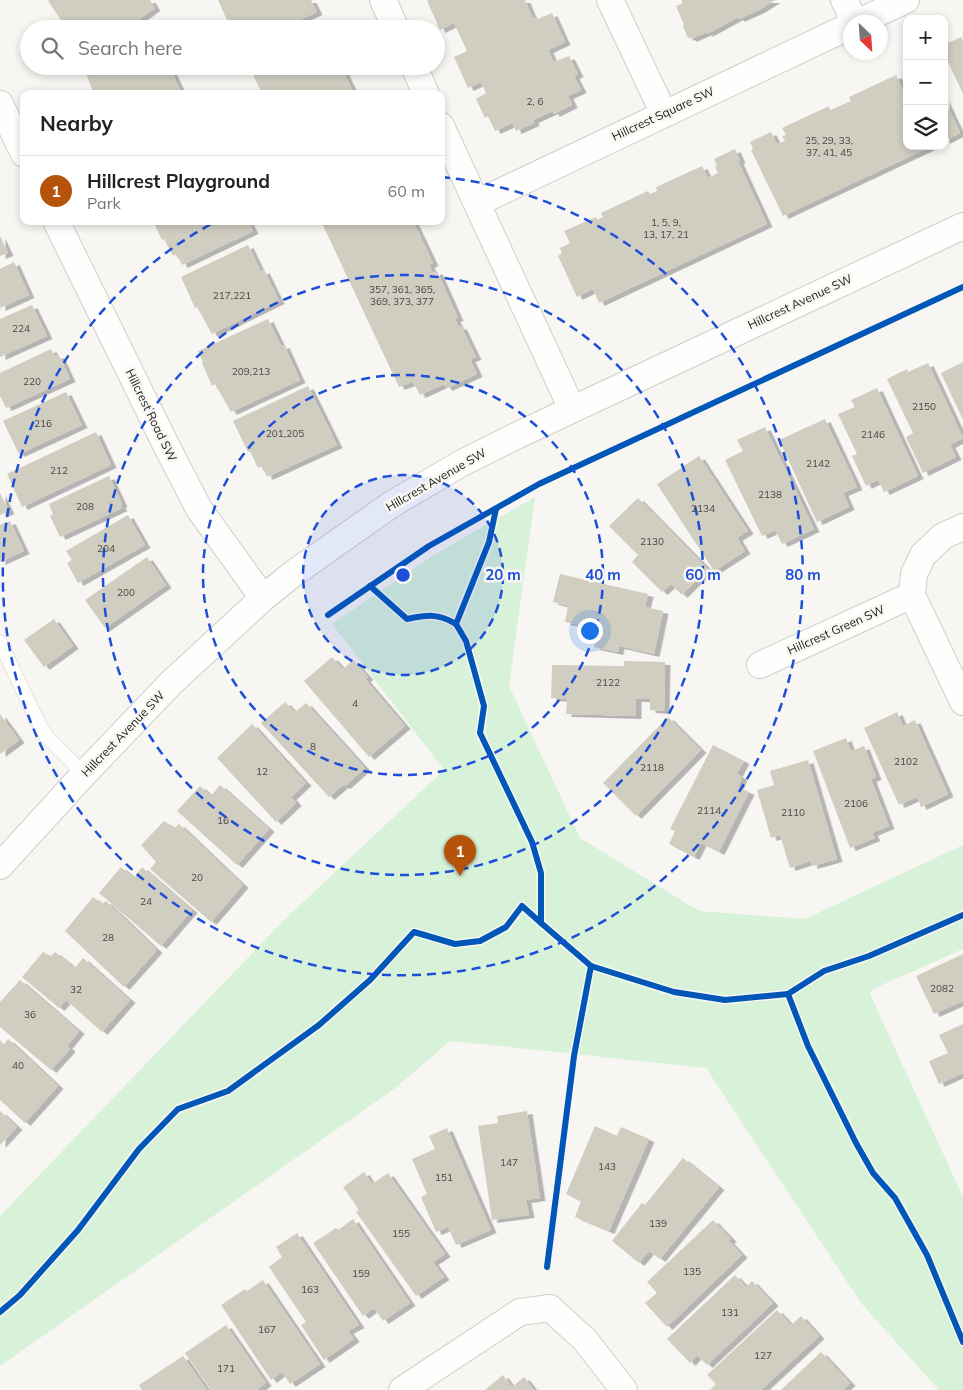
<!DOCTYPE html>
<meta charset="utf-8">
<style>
body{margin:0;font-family:Mulish,sans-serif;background:#f2f2f2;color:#222}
.controls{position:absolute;right:15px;top:15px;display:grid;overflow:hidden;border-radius:10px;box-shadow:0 2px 8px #0003}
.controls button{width:45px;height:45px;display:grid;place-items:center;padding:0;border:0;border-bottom:1px solid #e0e0e0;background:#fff;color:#222;font:25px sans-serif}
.compass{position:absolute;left:843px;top:15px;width:45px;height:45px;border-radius:50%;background:#fff;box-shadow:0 2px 8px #0003;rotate:155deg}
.you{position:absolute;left:589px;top:630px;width:18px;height:18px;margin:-12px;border:4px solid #fff;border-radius:50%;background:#1a73e8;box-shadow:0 0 0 8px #1a73e833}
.badge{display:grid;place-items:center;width:32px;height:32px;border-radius:50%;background:#b45309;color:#fff;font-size:16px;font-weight:700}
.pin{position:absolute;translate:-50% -41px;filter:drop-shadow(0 1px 2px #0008)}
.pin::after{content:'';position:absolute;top:26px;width:18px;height:15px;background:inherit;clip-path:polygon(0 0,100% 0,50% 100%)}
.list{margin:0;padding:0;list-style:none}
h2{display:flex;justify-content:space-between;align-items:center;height:65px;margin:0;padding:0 20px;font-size:21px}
h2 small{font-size:16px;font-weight:400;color:#767676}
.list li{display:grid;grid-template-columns:32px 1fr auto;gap:15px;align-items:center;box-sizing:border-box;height:70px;padding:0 20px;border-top:1px solid #e0e0e0}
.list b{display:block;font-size:19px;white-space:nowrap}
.list p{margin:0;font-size:16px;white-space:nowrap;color:#767676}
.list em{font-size:16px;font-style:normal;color:#767676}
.icon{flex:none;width:28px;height:28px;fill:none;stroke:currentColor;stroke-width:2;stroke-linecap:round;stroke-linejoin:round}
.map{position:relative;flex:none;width:963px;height:1390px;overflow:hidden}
.search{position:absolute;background:#fff;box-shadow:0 2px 8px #0003;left:20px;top:20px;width:425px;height:55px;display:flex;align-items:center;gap:12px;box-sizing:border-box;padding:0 18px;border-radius:28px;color:#767676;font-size:19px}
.panel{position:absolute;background:#fff;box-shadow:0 2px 8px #0003;left:20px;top:90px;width:425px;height:135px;border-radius:10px}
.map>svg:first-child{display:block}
.green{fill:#d7f2d8}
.building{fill:#d0cdc1;filter:url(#shadow)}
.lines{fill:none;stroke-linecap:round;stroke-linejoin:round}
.lane-casing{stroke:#cfcecb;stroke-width:15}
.street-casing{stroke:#cfcecb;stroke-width:28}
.lane{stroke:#fefefd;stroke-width:14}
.street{stroke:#fefefd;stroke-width:26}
.cycleway-casing{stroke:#f9f7f1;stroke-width:9}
.cycleway{stroke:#0057b8;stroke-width:6}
.ring{fill:none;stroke:#1d4ed8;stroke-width:2.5;stroke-dasharray:9 6}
.labels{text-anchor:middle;stroke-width:5;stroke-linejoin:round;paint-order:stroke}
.number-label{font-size:10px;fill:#484742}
.street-label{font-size:12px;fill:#1a1a17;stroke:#f9f7f1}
.centre{fill:#1d4ed8;stroke:#f9f7f1;stroke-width:2.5}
.ring-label{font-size:15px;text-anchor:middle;font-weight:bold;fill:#1d4ed8;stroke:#f9f7f1;stroke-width:5;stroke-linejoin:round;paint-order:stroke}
</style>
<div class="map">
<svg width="963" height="1390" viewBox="0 0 963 1390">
<defs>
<filter id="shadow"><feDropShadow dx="5.5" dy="3" stdDeviation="0" flood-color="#0004"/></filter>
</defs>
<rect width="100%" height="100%" fill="#f7f6f3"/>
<path class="green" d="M535 497 509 686 580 838 699 911 805 919 963 845V949L873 989 870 992 871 996 963 1197V1390H939L861 1303 706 1068 584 1055 574 1056 568 1053 450 1041 394 1089 0 1366V1216L284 920 444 770 332 624 434 555Z"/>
<g class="building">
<path d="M50 0H150L155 8 125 29H67L48 1Z"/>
<path d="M218 0H311L317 12 280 29H231Z"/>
<path d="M429 0H525L533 19 537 17 538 19 552 13 565 42 548 50 553 62 569 56 578 74 574 76 581 90 568 96 572 105 554 114 553 111 533 120 534 123 516 131 513 124H510L495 131 488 116 485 118 476 99 486 93 481 82 468 88 454 57 467 51 454 23 440 30 427 1Z"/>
<path d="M681 0H775L759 10 739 19 738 17 707 34V32L691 39 690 37 688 38 683 26 684 25 676 6 683 3Z"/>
<path d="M961 37 963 41V94L944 53V45Z"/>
<path d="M87 66H169L182 94H94L84 68Z"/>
<path d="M249 66H341L354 94H262Z"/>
<path d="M896 75 904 93 907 92V146H932L783 216 751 150 753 149 750 142 771 132 777 144 785 141 782 136 786 135 782 128 829 106 830 110 851 101 849 97Z"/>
<path d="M944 99 960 133 944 141Z"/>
<path d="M735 149 740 160 738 161 767 224 599 303 593 289 577 297 558 256 562 253 560 248 570 243 564 231 596 217 597 220 603 217 601 213 648 191 650 194 657 191 656 187 702 166 708 178 718 173 715 167 717 166 714 159Z"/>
<path d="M153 221H248L253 231 182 265 177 254 173 256 164 239 162 240Z"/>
<path d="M321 221H413L433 263 429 265 433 273 437 271 458 318 455 319 459 327 461 326 476 357 470 359 477 374 447 388 444 384 420 395 413 382 399 387Z"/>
<path d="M0 236 8 253 0 256Z"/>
<path d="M248 245 261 272 264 270 279 301 212 334 197 307 195 308 181 277Z"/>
<path d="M14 262 29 295 0 308V269Z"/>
<path d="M32 305 47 336 0 357V319Z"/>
<path d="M268 319 281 346 284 345 300 380 231 412 215 384 212 386 202 363 203 362 198 351Z"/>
<path d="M51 349 55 356 59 355 70 379 6 408 0 396V373Z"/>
<path d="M963 362V420L941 373Z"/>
<path d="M928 363 963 438 950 445 956 457 923 473 906 437 913 433 887 379 907 369 908 372Z"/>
<path d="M308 386 337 445 267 477 262 466 258 468 250 451 248 452 233 421Z"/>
<path d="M877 388 918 476 884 492 878 480 866 486 852 456 857 454 838 414 855 407 851 400Z"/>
<path d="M66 392 82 425 19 454 3 421Z"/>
<path d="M825 419 857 487 843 493 849 507 817 522 779 440Z"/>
<path d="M765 427 814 529 782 544 775 530 762 536 725 460 743 451 737 440Z"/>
<path d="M96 432 111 465 22 507 7 474Z"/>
<path d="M699 456 748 531 737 538 745 551 714 571 657 484Z"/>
<path d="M109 476 122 504 120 505 122 508 60 537 50 516 53 514 49 504Z"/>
<path d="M0 493 9 511 0 515Z"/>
<path d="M638 498 708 569 682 595 671 584 662 592 632 562 638 555 609 526Z"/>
<path d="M128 515 145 545 78 583 67 563 72 560 66 551Z"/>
<path d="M10 521 24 551 0 562V525Z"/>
<path d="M147 557 166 585 105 628 85 600Z"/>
<path d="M560 574 648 594 645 607 663 611 654 654 619 646 618 652 594 647 598 629 565 622 568 606 553 602Z"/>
<path d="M54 619 73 646 44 667 24 640Z"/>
<path d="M332 657 343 669 353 660 368 677 365 679 405 726 369 757 304 681Z"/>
<path d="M624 661 665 662 664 711 650 710V699H636V716L566 714 567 699 551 698 552 665 624 666Z"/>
<path d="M285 702 295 712 306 703 365 768 345 786 343 785 329 797 261 723Z"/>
<path d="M897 712 903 726 915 720 948 794 921 807 917 797 899 805 864 728Z"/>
<path d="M0 714 19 740 0 754Z"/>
<path d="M668 717 701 750 636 816 603 783Z"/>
<path d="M252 724 306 783 291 797 296 803 276 822 217 758Z"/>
<path d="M846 738 851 751 864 746 876 777 871 779 889 826 872 833 875 838 850 848 813 751Z"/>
<path d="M713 745 744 761 737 774 742 777 738 787 749 792 719 852 701 843 694 857 669 844 675 831 670 829Z"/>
<path d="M808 760 837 859 812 866 811 861 790 868 780 835 771 838 757 790 774 785 770 771Z"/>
<path d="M220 785 269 829 237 865 177 811 200 786 211 796Z"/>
<path d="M164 821 174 828 179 824 243 885 211 922 150 869 156 862 141 845Z"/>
<path d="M121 867 134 878 142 867 192 910 161 946 99 893Z"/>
<path d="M93 897 102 904 106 901 157 950 124 987 65 931Z"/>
<path d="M43 952 51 956 55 952 75 968 83 958 130 1000 102 1032 66 1000 59 1008 22 977Z"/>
<path d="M963 954V1001L934 1014 916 976Z"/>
<path d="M20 980 79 1031 67 1046 70 1049 51 1070 0 1027V1002Z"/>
<path d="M963 1024V1073L939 1084 929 1061 948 1053 939 1035Z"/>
<path d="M8 1039 58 1086 25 1123 0 1100V1040L4 1044Z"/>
<path d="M0 1111 17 1127 0 1145Z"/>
<path d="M527 1111 540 1198 526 1200 529 1215 492 1220 478 1126 498 1123 497 1116Z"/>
<path d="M595 1126 617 1136 621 1127 649 1139 609 1231 575 1217 581 1201 566 1194Z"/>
<path d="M447 1128 491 1230 456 1245 448 1227 436 1232 421 1197 427 1194 412 1159 435 1149 429 1136Z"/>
<path d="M683 1158 719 1187 660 1259 649 1251 639 1263 612 1241 642 1203 645 1205Z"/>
<path d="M364 1172 372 1184 388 1173 445 1254 433 1262 444 1277 416 1296 356 1212 359 1210 343 1187Z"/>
<path d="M353 1219 410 1303 383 1321 374 1308 363 1316 313 1243 336 1228 338 1230Z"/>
<path d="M713 1220 731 1239 729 1241 742 1255 667 1327 645 1303 657 1293 647 1282Z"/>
<path d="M297 1233 359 1325 348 1331 354 1339 324 1360 301 1325 306 1322 269 1267 282 1257 276 1247Z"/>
<path d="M735 1275 746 1287 752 1281 773 1303 707 1365 697 1355 690 1363 667 1339Z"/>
<path d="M263 1280 320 1364 290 1384 282 1372 271 1380 221 1305 245 1289 247 1291Z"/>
<path d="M777 1310 791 1325 801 1316 819 1336 761 1390H710L716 1384 707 1375Z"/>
<path d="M226 1325 266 1383 257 1390H211L185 1353Z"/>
<path d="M821 1352 850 1383 842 1390H781Z"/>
<path d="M183 1356 207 1390H142L139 1385Z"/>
<path d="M503 1375 512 1387 524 1377 534 1390H485Z"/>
</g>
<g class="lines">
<g class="lane-casing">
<path id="lane" d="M0 642 36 718 46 736 84 774"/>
</g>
<g class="street-casing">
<g id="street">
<path d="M383 0 396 29"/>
<path d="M610 0 664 114"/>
<path d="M844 0 855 22"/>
<path d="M859 22 906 0"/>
<path d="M414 66 426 94"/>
<path d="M0 104 24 154"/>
<path d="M441 126 572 409"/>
<path d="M477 203 850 26"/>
<path d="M56 221 166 445 199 509 263 598"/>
<path d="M963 527 943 536 923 555 914 574 912 595 963 702"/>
<path d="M760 665 912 595"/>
<path d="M0 866 84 774 171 683 263 598 294 573 392 504 462 463 516 436 963 226"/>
<path d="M402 1390 520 1312 550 1308 585 1340 624 1390"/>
</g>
</g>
<use href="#lane" class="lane"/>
<use href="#street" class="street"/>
<g class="cycleway-casing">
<g id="cycleway">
<path d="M496 509 489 542 456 624 466 641 484 706 480 733 532 842 541 873V923L591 966 674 992 725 1000 788 994 824 971 869 956 963 915"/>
<path d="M370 586 407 619C427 615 438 613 456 624"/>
<path d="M328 615 429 546 539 484 963 287"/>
<path d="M788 994 808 1046 856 1143 873 1173 895 1198 927 1255 963 1342"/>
<path d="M547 1267 574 1056 591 966"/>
<path d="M0 1312 20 1295 78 1230 139 1149 178 1109 228 1091 319 1025 370 980 414 932 455 944 480 941 506 927 522 906 541 923"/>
</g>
</g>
<use href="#cycleway" class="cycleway"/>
</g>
<circle cx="403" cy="575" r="100" fill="#1d4ed8" fill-opacity=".12"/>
<g class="ring">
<circle cx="403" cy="575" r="100"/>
<circle cx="403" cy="575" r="200"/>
<circle cx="403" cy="575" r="300"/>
<path d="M441 177A400 400 0 1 1 215 222"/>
</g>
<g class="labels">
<g class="number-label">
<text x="535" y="105">2, 6</text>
<text x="829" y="144">25, 29, 33,<tspan x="829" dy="12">37, 41, 45</tspan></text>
<text x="666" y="226">1, 5, 9,<tspan x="666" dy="12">13, 17, 21</tspan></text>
<text x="402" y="293">357, 361, 365,<tspan x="402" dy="12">369, 373, 377</tspan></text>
<text x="232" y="299">217,221</text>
<text x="21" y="332">224</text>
<text x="251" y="375">209,213</text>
<text x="32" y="385">220</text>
<text x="924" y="410">2150</text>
<text x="43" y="427">216</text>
<text x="285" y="437">201,205</text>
<text x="873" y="438">2146</text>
<text x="818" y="467">2142</text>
<text x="59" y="474">212</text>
<text x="770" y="498">2138</text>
<text x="85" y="510">208</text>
<text x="703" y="512">2134</text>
<text x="652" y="545">2130</text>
<text x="106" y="552">204</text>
<text x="126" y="596">200</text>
<text x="608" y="686">2122</text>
<text x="355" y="707">4</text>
<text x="313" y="750">8</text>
<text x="906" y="765">2102</text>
<text x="652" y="771">2118</text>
<text x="262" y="775">12</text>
<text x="856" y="807">2106</text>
<text x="709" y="814">2114</text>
<text x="793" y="816">2110</text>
<text x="223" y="824">16</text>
<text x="197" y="881">20</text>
<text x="146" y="905">24</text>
<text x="108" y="941">28</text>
<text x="942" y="992">2082</text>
<text x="76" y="993">32</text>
<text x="30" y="1018">36</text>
<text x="18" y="1069">40</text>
<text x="509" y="1166">147</text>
<text x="607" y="1170">143</text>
<text x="444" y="1181">151</text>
<text x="658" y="1227">139</text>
<text x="401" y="1237">155</text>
<text x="692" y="1275">135</text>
<text x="361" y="1277">159</text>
<text x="310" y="1293">163</text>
<text x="730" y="1316">131</text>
<text x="267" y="1333">167</text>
<text x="763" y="1359">127</text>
<text x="226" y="1372">171</text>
</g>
<g class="street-label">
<text transform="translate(663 114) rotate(-25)" y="4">Hillcrest Square SW</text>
<text transform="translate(800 302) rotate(-25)" y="4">Hillcrest Avenue SW</text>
<text transform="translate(151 415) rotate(64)" y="4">Hillcrest Road SW</text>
<text transform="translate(436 480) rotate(-30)" y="4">Hillcrest Avenue SW</text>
<text transform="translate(836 630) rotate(-24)" y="4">Hillcrest Green SW</text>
<text transform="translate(123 734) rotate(-46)" y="4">Hillcrest Avenue SW</text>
</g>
</g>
<circle cx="403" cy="575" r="8" class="centre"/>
<g class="ring-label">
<text x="503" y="580">20 m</text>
<text x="603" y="580">40 m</text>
<text x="703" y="580">60 m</text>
<text x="803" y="580">80 m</text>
</g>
</svg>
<div class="controls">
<button>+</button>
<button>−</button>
<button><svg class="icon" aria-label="layers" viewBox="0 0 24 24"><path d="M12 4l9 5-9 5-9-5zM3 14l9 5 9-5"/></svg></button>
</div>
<svg class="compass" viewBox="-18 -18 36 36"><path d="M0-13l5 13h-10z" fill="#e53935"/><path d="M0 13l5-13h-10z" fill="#767676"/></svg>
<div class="you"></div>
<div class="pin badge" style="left:460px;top:876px">1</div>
<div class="search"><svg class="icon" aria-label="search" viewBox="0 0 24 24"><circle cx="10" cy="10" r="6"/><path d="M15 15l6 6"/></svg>Search here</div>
<section class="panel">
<h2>Nearby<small></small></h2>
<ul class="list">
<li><span class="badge">1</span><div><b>Hillcrest Playground</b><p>Park</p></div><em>60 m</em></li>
</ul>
</section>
</div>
